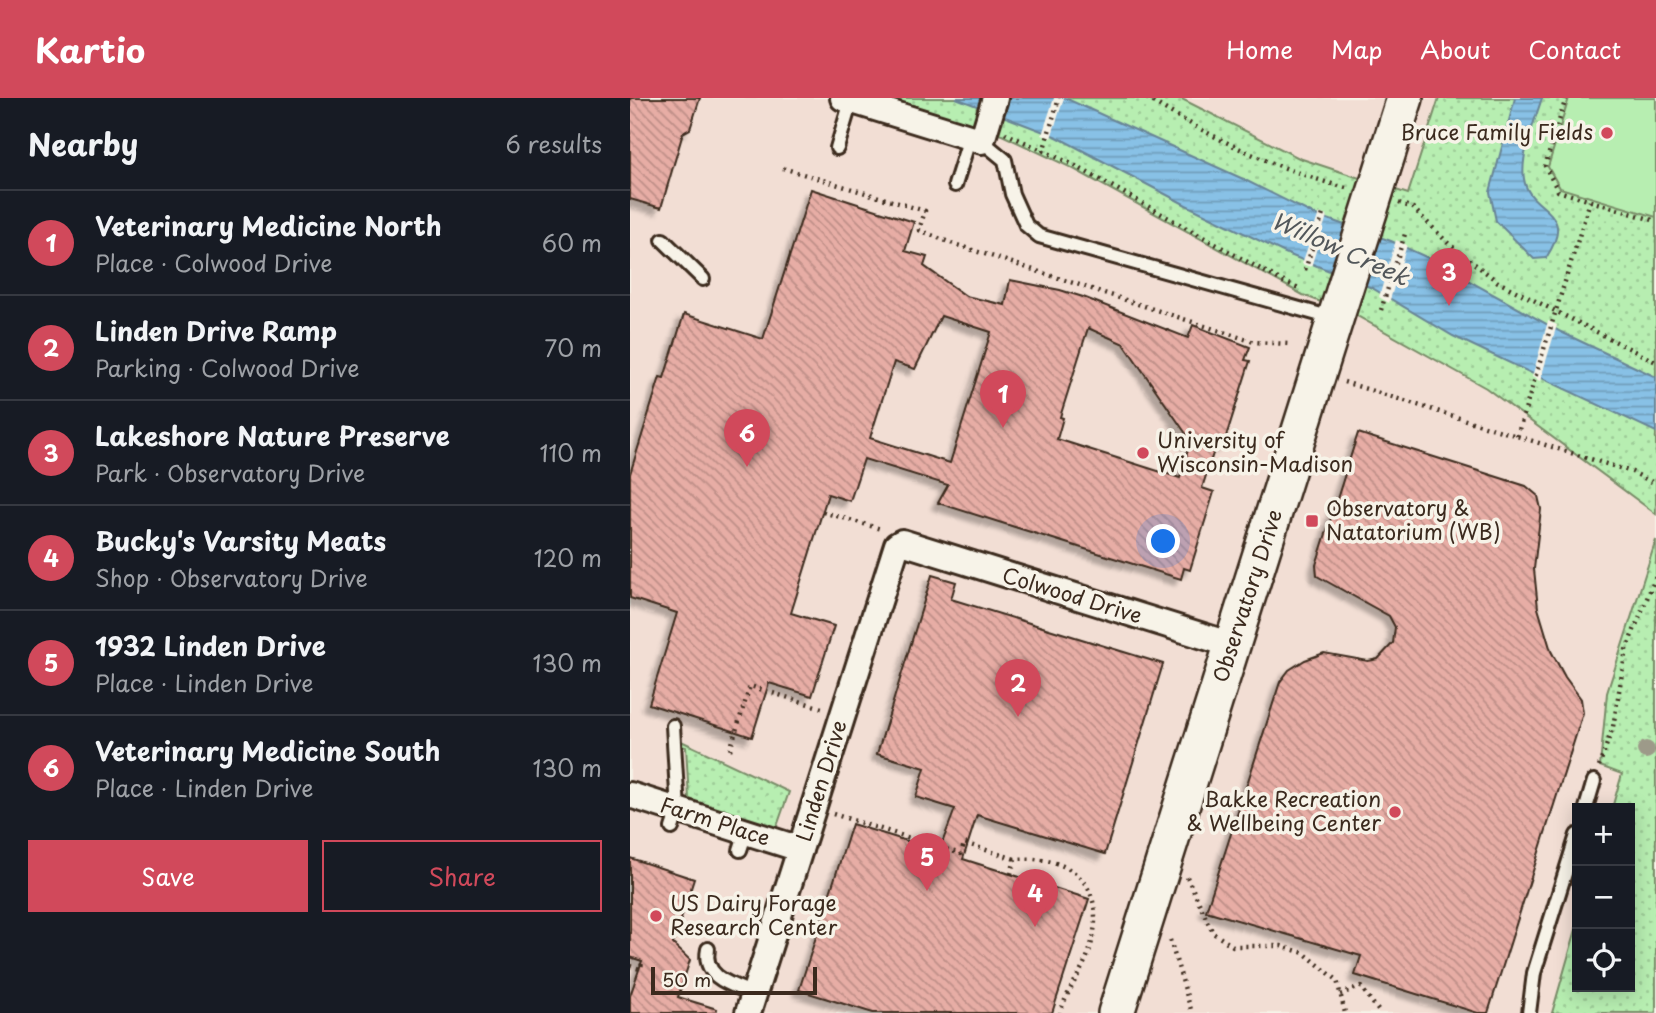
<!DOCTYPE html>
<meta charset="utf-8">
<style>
body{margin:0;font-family:"Playpen Sans",sans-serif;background:#242831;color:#f1f3f6}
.controls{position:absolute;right:21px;bottom:21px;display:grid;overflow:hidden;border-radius:0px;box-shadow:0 4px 18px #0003}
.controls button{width:63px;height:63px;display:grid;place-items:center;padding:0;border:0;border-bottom:2px solid #363941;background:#171b24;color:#f1f3f6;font:35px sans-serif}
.scale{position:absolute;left:21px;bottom:18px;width:166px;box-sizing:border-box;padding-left:7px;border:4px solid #3b2a1e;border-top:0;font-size:19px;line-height:24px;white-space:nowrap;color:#3b2a1e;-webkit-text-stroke:5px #f7f3e8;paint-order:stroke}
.you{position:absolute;left:534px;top:444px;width:24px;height:24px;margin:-18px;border:5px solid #fff;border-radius:50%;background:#1a73e8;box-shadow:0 0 0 10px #1a73e833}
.badge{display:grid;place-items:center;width:46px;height:46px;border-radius:50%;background:#d1495b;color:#fff;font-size:23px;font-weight:700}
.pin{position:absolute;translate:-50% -58px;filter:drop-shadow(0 2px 4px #0008)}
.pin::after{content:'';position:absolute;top:37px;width:24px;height:21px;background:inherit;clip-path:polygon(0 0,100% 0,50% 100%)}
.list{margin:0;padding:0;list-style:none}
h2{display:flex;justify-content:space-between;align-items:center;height:91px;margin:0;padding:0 28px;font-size:30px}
h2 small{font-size:23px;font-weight:400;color:#9ea1a6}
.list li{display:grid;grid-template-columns:46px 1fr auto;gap:21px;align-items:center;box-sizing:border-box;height:105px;padding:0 28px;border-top:2px solid #363941}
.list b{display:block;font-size:26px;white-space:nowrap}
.list p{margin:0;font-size:23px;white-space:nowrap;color:#9ea1a6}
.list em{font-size:23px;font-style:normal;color:#9ea1a6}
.actions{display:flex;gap:14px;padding:21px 28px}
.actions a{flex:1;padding:16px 0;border:2px solid #d1495b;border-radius:0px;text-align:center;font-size:24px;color:#d1495b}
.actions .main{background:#d1495b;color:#fff}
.icon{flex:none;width:38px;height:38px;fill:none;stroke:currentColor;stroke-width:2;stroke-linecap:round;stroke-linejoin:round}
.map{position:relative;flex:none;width:1026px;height:915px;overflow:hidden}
header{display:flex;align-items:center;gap:42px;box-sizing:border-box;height:98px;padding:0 35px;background:#d1495b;color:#fff}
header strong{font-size:33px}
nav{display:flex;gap:38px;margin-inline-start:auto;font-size:24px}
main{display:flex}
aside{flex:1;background:#171b24}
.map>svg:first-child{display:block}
.built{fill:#f2ded4;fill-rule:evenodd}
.green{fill:url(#green-dots);stroke:#798c68;stroke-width:2}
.pitch{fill:#b7eeb1;stroke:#798c68;stroke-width:2}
.water{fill:url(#water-rules);stroke:#698596;stroke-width:2}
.pier{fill:#f7f3e8}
.building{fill:url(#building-back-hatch);stroke:#3b2a1e;stroke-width:2;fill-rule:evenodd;filter:url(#shadow)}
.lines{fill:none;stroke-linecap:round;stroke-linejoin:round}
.lane-casing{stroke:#3b2a1e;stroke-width:18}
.street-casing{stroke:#3b2a1e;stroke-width:30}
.secondary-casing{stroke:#3b2a1e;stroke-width:40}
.path{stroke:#3b2a1e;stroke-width:4.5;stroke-dasharray:2 5;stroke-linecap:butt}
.lane{stroke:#f7f3e8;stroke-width:12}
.street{stroke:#f7f3e8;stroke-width:24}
.secondary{stroke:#f7f3e8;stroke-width:35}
.tree{fill:#9d9a89}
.poi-dot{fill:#d1495b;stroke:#f7f3e8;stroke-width:2.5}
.labels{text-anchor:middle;stroke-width:7;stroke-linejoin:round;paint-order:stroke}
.poi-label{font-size:21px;fill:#3b2a1e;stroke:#f7f3e8;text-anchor:start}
.street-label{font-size:21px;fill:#3b2a1e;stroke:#f7f3e8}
.water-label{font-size:23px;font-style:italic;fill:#52575a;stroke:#f7f3e8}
</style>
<header>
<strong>Kartio</strong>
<nav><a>Home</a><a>Map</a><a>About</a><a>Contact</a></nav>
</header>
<main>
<aside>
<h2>Nearby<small>6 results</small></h2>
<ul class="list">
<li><span class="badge">1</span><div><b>Veterinary Medicine North</b><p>Place · Colwood Drive</p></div><em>60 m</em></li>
<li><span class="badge">2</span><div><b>Linden Drive Ramp</b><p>Parking · Colwood Drive</p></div><em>70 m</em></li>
<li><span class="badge">3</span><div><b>Lakeshore Nature Preserve</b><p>Park · Observatory Drive</p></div><em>110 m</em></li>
<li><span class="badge">4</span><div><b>Bucky's Varsity Meats</b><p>Shop · Observatory Drive</p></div><em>120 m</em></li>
<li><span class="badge">5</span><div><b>1932 Linden Drive</b><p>Place · Linden Drive</p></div><em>130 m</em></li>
<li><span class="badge">6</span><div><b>Veterinary Medicine South</b><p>Place · Linden Drive</p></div><em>130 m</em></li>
</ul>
<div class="actions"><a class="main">Save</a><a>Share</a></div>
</aside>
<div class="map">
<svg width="1026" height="915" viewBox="0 0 1026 915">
<defs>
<pattern id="green-dots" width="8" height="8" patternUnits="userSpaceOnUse" patternTransform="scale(1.75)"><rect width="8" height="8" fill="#b7eeb1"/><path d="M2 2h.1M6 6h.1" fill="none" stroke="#9ecc98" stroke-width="1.8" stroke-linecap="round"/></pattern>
<pattern id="water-rules" width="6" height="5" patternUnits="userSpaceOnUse" patternTransform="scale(1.75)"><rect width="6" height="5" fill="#88c1e6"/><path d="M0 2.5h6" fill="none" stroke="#709dba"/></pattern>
<pattern id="building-back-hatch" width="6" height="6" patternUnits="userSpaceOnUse" patternTransform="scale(1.75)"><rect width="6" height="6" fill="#e7ada5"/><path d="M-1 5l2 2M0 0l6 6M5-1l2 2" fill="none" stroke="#bc8d86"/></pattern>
<filter id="shadow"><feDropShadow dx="-6" dy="6" stdDeviation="2" flood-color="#0004"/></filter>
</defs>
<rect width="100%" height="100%" fill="#f7f3e8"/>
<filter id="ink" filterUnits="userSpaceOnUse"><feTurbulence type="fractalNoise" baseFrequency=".0143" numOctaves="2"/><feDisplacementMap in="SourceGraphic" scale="14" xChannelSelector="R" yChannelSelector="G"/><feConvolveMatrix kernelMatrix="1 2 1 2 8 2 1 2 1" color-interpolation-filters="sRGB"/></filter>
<g filter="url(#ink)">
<path class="built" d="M0 0H1026V915H0ZM947 710H1000V889H947Z"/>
<g class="green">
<path d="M258 0H550L669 60 778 96 809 0H1026V416L856 290 727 218 673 197 442 70 372 37Z"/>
<path d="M1026 442V915H922L947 828V889H1000V710H982L992 676 970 668 977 595Z"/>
<path d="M49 642 159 694 146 731 64 706 59 701 56 649 50 648Z"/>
</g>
<path class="pitch" d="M939 0H1026V119L930 90 918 69Z"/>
<g class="water">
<path d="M326 0H435L611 80 683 116 761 143 796 159 931 234 1026 279V334L823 238 742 190 655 155 556 107 427 39Z"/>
<path d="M885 0H912C905 22 890 58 894 81 899 115 949 110 916 160L904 161 866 123 860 94Z"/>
</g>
<g class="pier">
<path d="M424 0H434L421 40 412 37Z"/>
<path d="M689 115 697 118 681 169 672 166Z"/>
<path d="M766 142 777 147 759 205 749 199Z"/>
<path d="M918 223 927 227 910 283 902 279Z"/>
</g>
<g class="building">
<path d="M0 0H70L60 31 53 35 31 110 0 101Z"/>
<path d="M181 91 284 124 275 153 297 159 294 168 336 198 375 207 380 182 430 192 453 199 558 240 563 227 620 249 615 262 620 263 593 348 586 346 572 390 584 394 560 472 554 470 551 481 308 405 318 387 234 361 220 403 198 396 161 515 204 528 182 598 139 585 122 639 19 606 47 515 0 500V376L30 279 34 280 54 216 133 241ZM311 218 361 234 320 365 240 340 264 264 285 271ZM458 230 494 246 559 340V348L550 380 427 341 433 320 430 319Z"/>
<path d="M728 335 896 388 908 398 911 411 904 471 908 510 921 553 935 579 951 601 953 615 858 915H848L725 877 731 858 576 813 650 584 659 572 675 562 694 555 738 563 748 561 763 545 765 529 759 518 687 478 686 467Z"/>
<path d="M302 477 326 484 321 501 533 566 475 756 347 717 333 761 459 801 422 915H243L169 892 222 726 309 753 325 711 286 699 295 670 247 656Z"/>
<path d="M0 760 64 781 43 846 60 862 48 899 87 911 86 915H0V898L12 863 0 859Z"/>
</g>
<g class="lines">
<g class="lane-casing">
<g id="lane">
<path d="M352 43 375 62 382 96 396 127 409 138 702 220"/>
<path d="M207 50 221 3"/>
<path d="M325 87 340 39"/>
<path d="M33 142 73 181"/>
<path d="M956 710 964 683"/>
<path d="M42 730 48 712 43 628"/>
<path d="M110 752 116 734"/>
<path d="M78 851C72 880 102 887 124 896"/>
<path d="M899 915 904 875 947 737"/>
</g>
</g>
<g class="street-casing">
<g id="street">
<path d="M213 0 352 43 365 0"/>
<path d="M0 697 170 751"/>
<path d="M118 915 267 447 272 444 602 547"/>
</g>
</g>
<g class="secondary-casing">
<path id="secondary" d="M486 915 775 0"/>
</g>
<g class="path">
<path d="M517 0C579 39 648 72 720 91"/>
<path d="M936 0 915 68 928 93 1026 123"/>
<path d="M375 35 442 66 652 183 669 190"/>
<path d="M413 54 429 0"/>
<path d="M153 70 295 113 289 132 321 145 624 244 659 246"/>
<path d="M769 105 783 110 819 146 868 184 1026 264"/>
<path d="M675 172 694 113"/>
<path d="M751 212 775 136"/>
<path d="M714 284 1002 374 1026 386"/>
<path d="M887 338 960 103"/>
<path d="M193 414 251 431"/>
<path d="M100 652 120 588 192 610"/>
<path d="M969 668 983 629 996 552 1026 478"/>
<path d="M203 716 331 756 334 745 385 761"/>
<path d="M381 776 385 761C446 757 478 791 460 851 453 873 437 892 430 915"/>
<path d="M557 779 583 835 603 848H651L674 855 707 882 715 915"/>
<path d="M540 842 562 915"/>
<path d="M0 868 10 871 13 863"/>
<path d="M710 896 731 889 750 915"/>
</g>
<use href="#lane" class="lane"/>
<use href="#street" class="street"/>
<use href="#secondary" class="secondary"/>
</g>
<circle class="tree" cx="1016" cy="652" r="9"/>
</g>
<g class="poi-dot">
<circle cx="977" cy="35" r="7"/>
<circle cx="513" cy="355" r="7"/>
<rect x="675" y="416" width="14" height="14" rx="3.5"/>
<circle cx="765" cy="714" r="7"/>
<circle cx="26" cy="818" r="7"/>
</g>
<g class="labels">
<g class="poi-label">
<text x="963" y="42" text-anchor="end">Bruce Family Fields</text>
<text x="527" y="350">University of<tspan x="527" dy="24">Wisconsin-Madison</tspan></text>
<text x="696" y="418">Observatory &amp;<tspan x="696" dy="24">Natatorium (WB)</tspan></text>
<text x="751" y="709" text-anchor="end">Bakke Recreation<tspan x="751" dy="24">&amp; Wellbeing Center</tspan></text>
<text x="40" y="813">US Dairy Forage<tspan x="40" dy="24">Research Center</tspan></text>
</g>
<g class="street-label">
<text transform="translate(442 498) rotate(17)" y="7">Colwood Drive</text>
<text transform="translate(618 498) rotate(-72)" y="7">Observatory Drive</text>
<text transform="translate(192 683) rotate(-73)" y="7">Linden Drive</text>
<text transform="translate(85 724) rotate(18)" y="7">Farm Place</text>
</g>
<g class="water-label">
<text transform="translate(710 151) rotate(24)" y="8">Willow Creek</text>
</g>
</g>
</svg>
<div class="controls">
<button>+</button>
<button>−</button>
<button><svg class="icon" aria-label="locate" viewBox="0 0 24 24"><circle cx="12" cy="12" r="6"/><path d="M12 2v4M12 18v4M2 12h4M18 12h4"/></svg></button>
</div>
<div class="scale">50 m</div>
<div class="you"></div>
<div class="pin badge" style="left:373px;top:330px">1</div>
<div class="pin badge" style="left:388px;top:619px">2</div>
<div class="pin badge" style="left:819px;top:208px">3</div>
<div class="pin badge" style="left:405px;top:829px">4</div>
<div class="pin badge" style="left:297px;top:793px">5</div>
<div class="pin badge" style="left:117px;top:369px">6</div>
</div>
</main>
